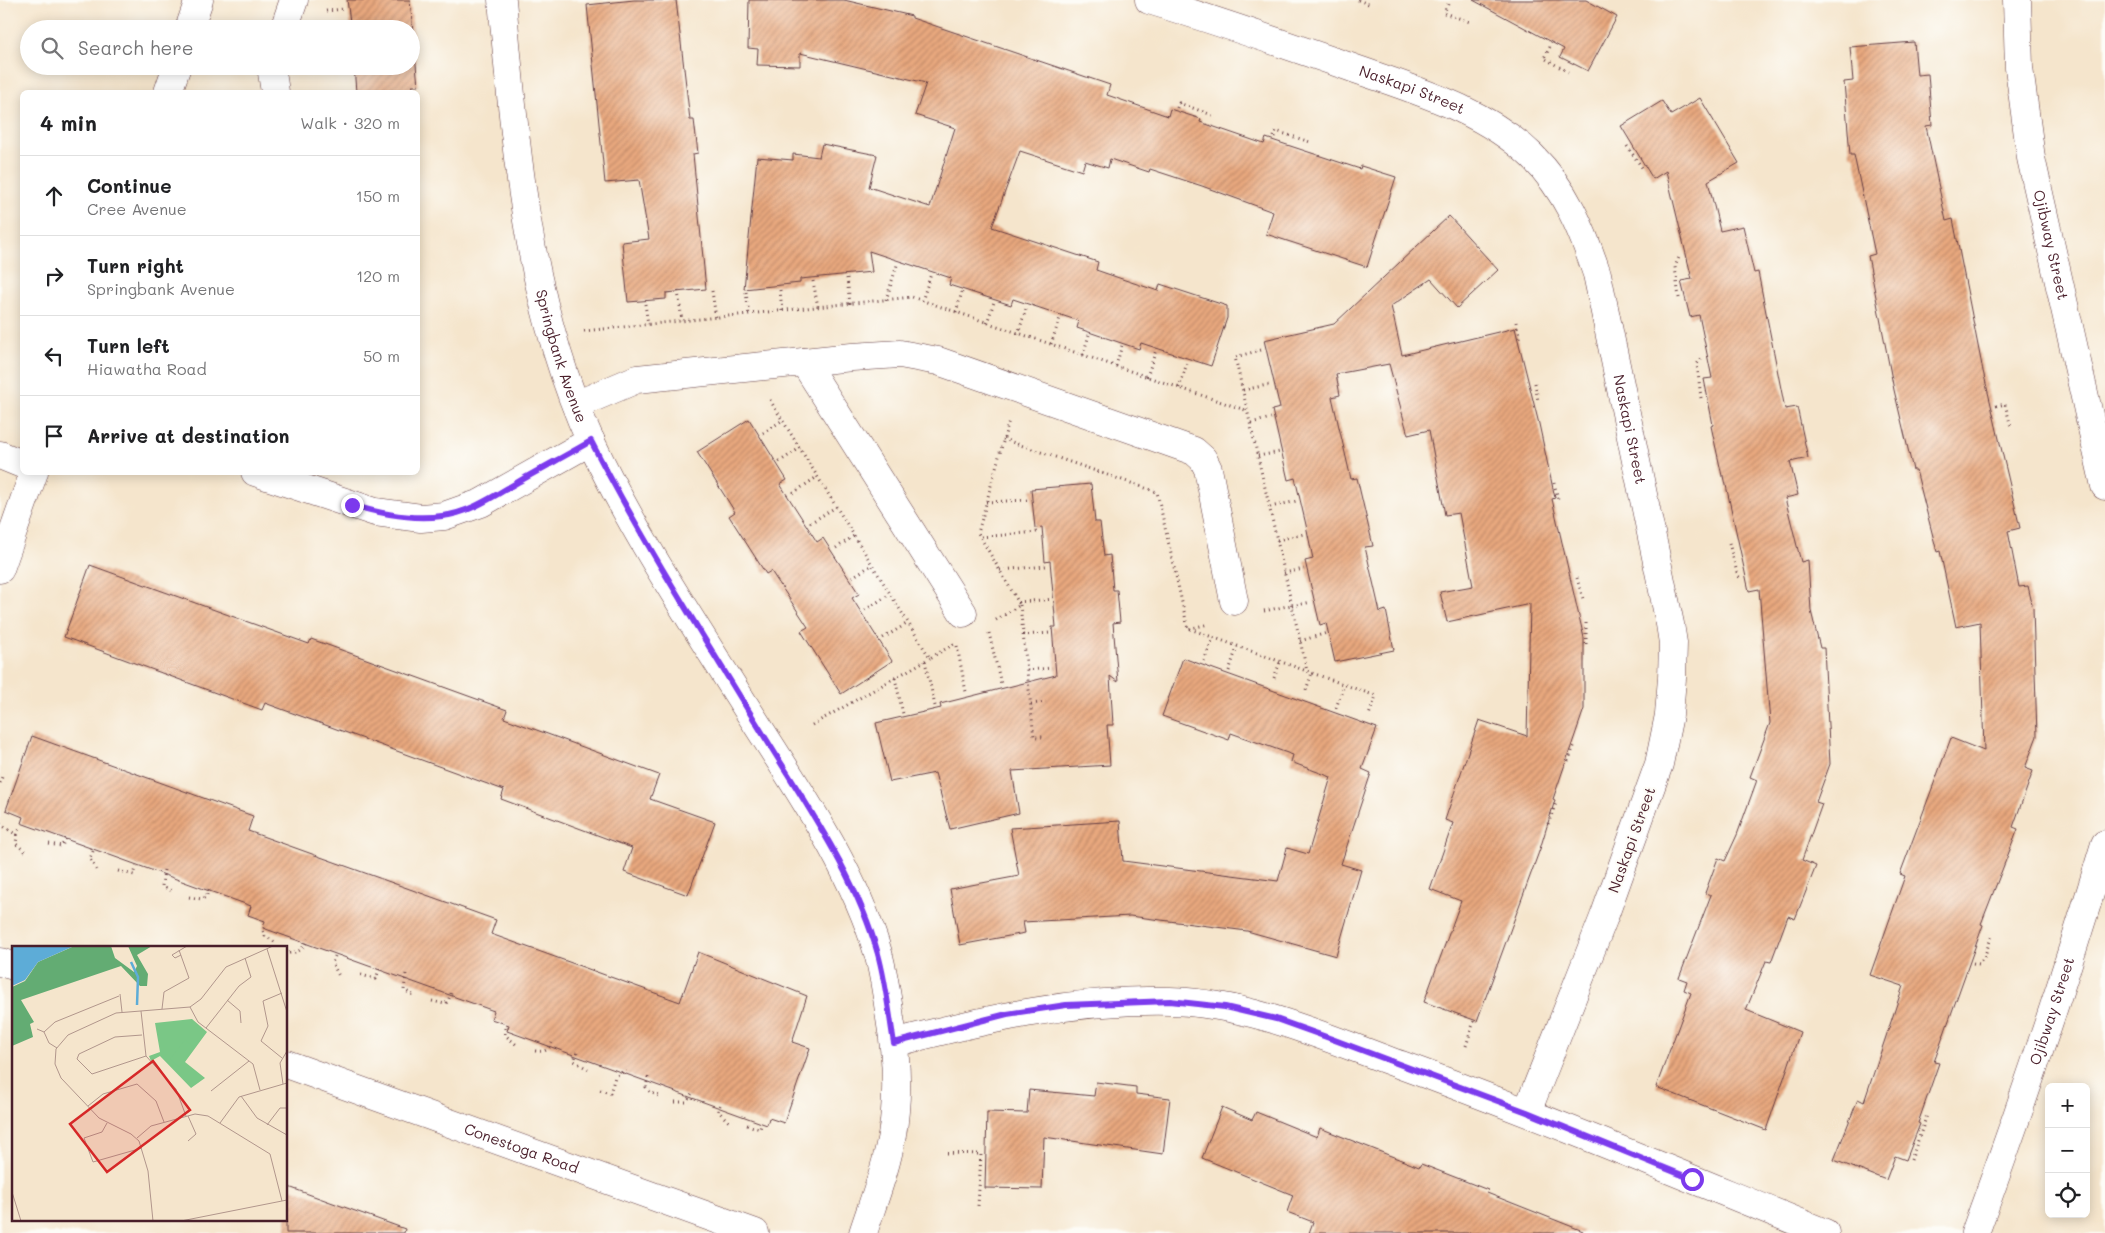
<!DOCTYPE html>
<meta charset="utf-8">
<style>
body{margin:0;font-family:Mali,sans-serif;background:#f2f2f2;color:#202124}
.controls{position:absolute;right:15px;bottom:15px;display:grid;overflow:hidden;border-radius:8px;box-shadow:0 2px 12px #0003}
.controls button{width:45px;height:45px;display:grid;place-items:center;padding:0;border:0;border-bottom:1px solid #e0e0e0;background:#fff;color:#202124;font:25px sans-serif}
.stop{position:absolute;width:15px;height:15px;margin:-11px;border:4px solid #7c3aed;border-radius:50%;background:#fff}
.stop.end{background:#7c3aed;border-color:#fff;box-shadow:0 1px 5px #0008}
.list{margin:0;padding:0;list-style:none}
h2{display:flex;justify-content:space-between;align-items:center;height:65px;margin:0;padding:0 20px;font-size:21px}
h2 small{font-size:16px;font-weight:400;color:#757577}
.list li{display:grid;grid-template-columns:32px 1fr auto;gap:15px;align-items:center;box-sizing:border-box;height:80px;padding:0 20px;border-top:1px solid #e0e0e0}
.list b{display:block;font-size:19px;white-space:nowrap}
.list p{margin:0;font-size:16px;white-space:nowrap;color:#757577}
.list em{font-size:16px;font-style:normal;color:#757577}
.icon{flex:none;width:28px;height:28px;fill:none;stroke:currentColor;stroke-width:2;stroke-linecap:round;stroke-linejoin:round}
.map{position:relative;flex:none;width:2105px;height:1233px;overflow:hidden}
.search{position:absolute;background:#fff;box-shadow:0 2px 12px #0003;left:20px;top:20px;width:400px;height:55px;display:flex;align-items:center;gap:12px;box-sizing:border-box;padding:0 18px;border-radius:28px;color:#757577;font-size:19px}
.panel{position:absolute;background:#fff;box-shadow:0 2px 12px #0003;left:20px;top:90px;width:400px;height:385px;border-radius:8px}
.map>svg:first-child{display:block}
.building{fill:url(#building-hatch)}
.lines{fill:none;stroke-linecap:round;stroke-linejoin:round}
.minor-casing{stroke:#643d43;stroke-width:29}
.major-casing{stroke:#643d43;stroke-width:29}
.path{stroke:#643d43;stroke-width:3;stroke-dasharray:1 4;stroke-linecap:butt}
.minor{stroke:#fff;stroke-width:28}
.major{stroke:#fff;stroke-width:28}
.route{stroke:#7c3aed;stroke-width:6}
.labels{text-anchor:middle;stroke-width:4.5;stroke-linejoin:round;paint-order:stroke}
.street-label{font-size:15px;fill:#4a1f2b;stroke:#fdfcf7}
.inset-river{fill:none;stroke:#5dacd7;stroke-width:2.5}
.inset-road{fill:none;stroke:#b1968c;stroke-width:1}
.view{fill:#d62828;fill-opacity:0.15;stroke:#d62828;stroke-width:2.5}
.inset-edge{fill:none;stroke:#4a1f2b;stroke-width:2.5}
</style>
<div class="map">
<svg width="2105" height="1233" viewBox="0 0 2105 1233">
<defs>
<pattern id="building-hatch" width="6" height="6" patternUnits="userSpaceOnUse" patternTransform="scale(1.25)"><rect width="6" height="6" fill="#e8a87e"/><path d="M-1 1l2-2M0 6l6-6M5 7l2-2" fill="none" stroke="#be8867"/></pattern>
</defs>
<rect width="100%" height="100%" fill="#fdfcf7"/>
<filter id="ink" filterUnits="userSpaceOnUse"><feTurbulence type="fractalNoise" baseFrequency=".02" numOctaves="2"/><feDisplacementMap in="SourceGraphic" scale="10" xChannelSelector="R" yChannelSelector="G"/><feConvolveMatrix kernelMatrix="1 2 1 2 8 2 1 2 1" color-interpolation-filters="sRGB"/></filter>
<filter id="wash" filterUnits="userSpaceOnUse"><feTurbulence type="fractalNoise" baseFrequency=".0096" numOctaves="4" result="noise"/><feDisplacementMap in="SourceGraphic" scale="20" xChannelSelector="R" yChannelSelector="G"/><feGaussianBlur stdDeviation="1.12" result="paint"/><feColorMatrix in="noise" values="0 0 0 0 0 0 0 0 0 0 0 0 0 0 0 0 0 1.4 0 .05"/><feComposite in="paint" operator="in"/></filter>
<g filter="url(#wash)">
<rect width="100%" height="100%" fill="#f5e5cc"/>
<g id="blocks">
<g class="building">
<path d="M347 0H410L418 86H412L413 92H356L354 66H411V29H351Z"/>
<path d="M634 0H676L690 120H694L698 153 693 154 706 289 666 293V299L628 302 622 242 649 239 639 180 605 183 587 5Z"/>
<path d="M749 0H844L912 16V18L1110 85 1107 95 1168 116 1170 109 1201 119 1200 122 1264 144 1266 138 1360 169 1361 166 1396 177 1367 267 1266 234 1273 212 1202 186 1150 169 1149 172 1110 159 1108 168 1085 161 1082 171 1020 151 992 227 1098 262 1096 270 1125 280 1158 291 1160 284 1227 306V318L1211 366 1141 343 1139 349 1077 328 1079 321 1013 299 1011 305 949 285 951 278 869 251 872 272 800 279V283L744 289 757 157 793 160V154L819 157 822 144 877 155 869 187 930 207 955 128 915 115 926 83 800 53V66L757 65 758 49 748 48Z"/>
<path d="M1473 0H1586L1617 17 1588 71 1560 57 1564 49Z"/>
<path d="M1914 42 1917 75 1928 74 1932 125 1926 126 1946 221 1953 219 1983 371 2020 528 2008 531 2019 587 2028 586 2033 608 2037 736 2025 768 2033 771 2013 827 2018 829 1981 924 1983 925 1934 1062 1939 1063 1918 1123 1920 1124 1906 1160 1895 1156 1886 1180 1834 1160 1858 1099 1864 1102 1903 986 1870 975 1905 876 1900 874 1951 738 1984 751 1980 622 1956 627 1940 551 1937 552 1916 470H1913L1894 390 1868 256 1875 254 1854 155H1850L1844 82 1853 81 1850 47Z"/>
<path d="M1700 98 1739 163 1708 181 1720 231 1743 226 1754 273 1758 272 1785 409 1797 407 1808 458 1790 462 1798 495 1785 498 1801 562 1808 560 1811 611 1820 648H1824L1830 764 1816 802 1822 804 1802 860 1816 866 1795 919 1788 916 1771 962 1766 961 1746 1010 1800 1032 1766 1130 1656 1087 1691 993 1684 990 1687 981 1679 978 1711 895 1705 893 1718 858 1725 861 1737 835 1757 780 1750 777 1770 723 1759 589 1749 591 1724 476H1722L1711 426 1713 425 1704 379 1712 378 1699 315 1690 317 1681 281 1692 279 1666 171 1653 179 1621 126 1662 101 1671 115Z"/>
<path d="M1449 216 1498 270 1457 308 1431 279 1391 306 1402 355 1515 328 1539 424 1555 498 1552 499 1584 638V709L1553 799 1555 800 1540 849 1477 1021 1424 1002 1461 901 1430 889 1453 823 1445 820 1479 720 1527 736 1530 604 1447 622 1440 592 1473 586 1459 513 1445 515 1429 430 1408 435 1389 364 1336 374 1340 395 1332 397 1351 479 1357 478 1373 546 1365 547 1380 612 1386 610 1394 650 1335 662 1326 623 1320 625 1305 561 1313 559 1306 525 1295 478 1288 480 1272 410 1280 408 1264 340 1334 324Z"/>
<path d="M749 419 787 480 780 484 817 542 823 538 859 594 852 598 892 661 841 694 801 631 808 627 771 571 766 574 729 516 735 512 697 452Z"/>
<path d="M1091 484 1095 522H1100L1104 556 1110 555 1113 590H1117L1120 622 1113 623 1118 682 1110 676 1113 725H1107L1110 765 1012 771 1019 813 950 829 935 773 890 782 876 723 941 708 940 704 1056 675 1052 627H1056L1050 561 1045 562 1042 527 1035 528 1031 489Z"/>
<path d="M90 565 309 644 311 639 507 710 504 718 659 775 650 799 715 822 688 895 624 872 632 848 501 799 504 790 265 703 262 710 64 637Z"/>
<path d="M1183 658 1377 728 1362 769 1371 773 1341 864 1361 870 1336 956 1247 931 1130 916 1023 922 1025 933 960 945 950 889 1019 876 1010 828 1120 821 1123 861 1278 881 1287 848 1308 854 1331 777 1291 762 1293 755 1231 733 1229 740 1162 716Z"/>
<path d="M32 736 253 816 248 831 496 920 491 934 680 1002 698 952 807 996 792 1042 810 1048 784 1123 769 1118 767 1125 507 1031 509 1025 491 1019 494 1011 263 928 265 921 248 915 251 906 21 823 23 817 6 810Z"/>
<path d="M1096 1082 1136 1087V1094L1170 1098 1163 1154 1044 1137 1042 1189 985 1188 987 1112 1027 1113 1029 1090 1094 1096Z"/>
<path d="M1222 1107 1252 1120 1256 1112 1317 1137 1320 1128 1419 1167 1421 1164 1488 1190 1487 1193 1583 1231 1582 1233H1309L1313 1222 1287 1212 1293 1195 1202 1158Z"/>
<path d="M286 1186 405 1229 404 1233H286Z"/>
</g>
</g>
</g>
<g filter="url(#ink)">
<use href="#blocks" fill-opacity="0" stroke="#643d43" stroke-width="1"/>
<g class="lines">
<g class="minor-casing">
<g id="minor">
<path id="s1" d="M1149 0C1217 21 1284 44 1350 67 1414 90 1482 108 1532 156 1566 190 1582 229 1597 274L1670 624 1673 643 1672 678 1669 715 1659 764 1604 917 1527 1112"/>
<path id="s2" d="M2017 0 2019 68 2031 158 2105 486"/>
<path d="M189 29 199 0"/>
<path d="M284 29 294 0"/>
<path d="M271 66 275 92"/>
<path d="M168 92 177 66"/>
<path d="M804 362 963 613"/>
<path d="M576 405 637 379 852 357 900 354 938 361 1194 451 1203 459 1208 469 1234 601"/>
<path d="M0 455 22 464"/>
<path d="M255 472 375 512 421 518 444 516 481 503 591 441"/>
<path d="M0 569 34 472"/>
<path d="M0 962 14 966"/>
<path d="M894 1043C986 1019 1074 999 1170 1001 1251 1003 1326 1038 1401 1065 1544 1117 1684 1176 1825 1233"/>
<path id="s3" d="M286 1064 755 1233"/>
<path id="s4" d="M1975 1233C2022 1105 2066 975 2105 844"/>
</g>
</g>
<g class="major-casing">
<g id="major">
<path id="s5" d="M502 0C516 151 527 302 591 442 635 536 694 624 749 712 797 788 852 866 878 953 884 974 887 996 890 1018 895 1048 898 1080 895 1111 892 1154 876 1193 863 1233"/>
</g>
</g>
<g class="path">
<path d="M1358 0 1371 5"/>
<path d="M1448 4 1444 13 1470 22"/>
<path d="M326 11 343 9"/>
<path d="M1550 47 1544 58 1568 72"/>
<path d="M304 71 351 67"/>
<path d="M1177 108 1179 103 1212 115"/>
<path d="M1274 137 1276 131 1310 142"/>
<path d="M1627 146 1643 169"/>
<path d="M847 278 850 304"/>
<path d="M813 281 818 307"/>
<path d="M780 290 782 311"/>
<path d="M678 291 682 321"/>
<path d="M712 291 716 318"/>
<path d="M746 292 749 315"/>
<path d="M1679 298 1675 267 1679 257"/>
<path d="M886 300 898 262"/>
<path d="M922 301 931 274"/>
<path d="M645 304 648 324"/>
<path d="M956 312 962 292"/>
<path d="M1516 322 1520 338"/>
<path d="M987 323 994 302"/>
<path d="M584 331 912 297 1248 411"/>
<path d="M1018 334 1027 306"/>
<path d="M1051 344 1060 318"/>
<path d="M1261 350 1235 357 1307 671"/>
<path d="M1083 355 1089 335"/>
<path d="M1116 366 1122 345"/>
<path d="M1147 377 1156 350"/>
<path d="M1535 383 1538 401"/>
<path d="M1179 388 1188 360"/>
<path d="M1243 390 1272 384"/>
<path d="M1701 398 1697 364 1702 358"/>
<path d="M770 400 930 658 954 644"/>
<path d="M1996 406 2005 404 2011 427"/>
<path d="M1251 423 1271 418"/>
<path d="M763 433 783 420"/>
<path d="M1003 439 1157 492 1188 629 1209 624"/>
<path d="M1258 456 1280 452"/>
<path d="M779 462 800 448"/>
<path d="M1554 483 1558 499"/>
<path d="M793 493 817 477"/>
<path d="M986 502 1029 500"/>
<path d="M1270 507 1297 501"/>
<path d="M810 523 836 507"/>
<path d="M981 537 1037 532"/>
<path d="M1277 540 1304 534"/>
<path d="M1729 543 1738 576 1742 579"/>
<path d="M836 548 854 536"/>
<path d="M1000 570 1046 566"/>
<path d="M1284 573 1304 569"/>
<path d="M852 577 872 565"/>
<path d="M1577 578 1583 599"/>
<path d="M1018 602 1054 599"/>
<path d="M1020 605 1034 737H1045"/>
<path d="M1292 606 1311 602"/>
<path d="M865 610 890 594"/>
<path d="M1264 611 1292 605"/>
<path d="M996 620 1020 605 978 533 1009 420"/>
<path d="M1586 623V644"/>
<path d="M1190 629 1376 696 1369 715"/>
<path d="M989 633 1001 684"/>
<path d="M1023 635 1050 633"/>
<path d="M883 638 908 623"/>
<path d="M1300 641 1327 633"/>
<path d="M957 646 966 692"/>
<path d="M925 661 935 706"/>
<path d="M1204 661 1213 638"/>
<path d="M1027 670 1052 668"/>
<path d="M1229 671 1237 647"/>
<path d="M895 678 903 714"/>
<path d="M1274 678 1280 662"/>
<path d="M1306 690 1312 673"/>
<path d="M1031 704 1046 702"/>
<path d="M1336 708 1344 685"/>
<path d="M812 725 930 658"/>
<path d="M1568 761 1575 744"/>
<path d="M0 783 2 777"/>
<path d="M0 824 17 835 16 844 26 852"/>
<path d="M1548 824 1556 803"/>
<path d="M17 835 21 826"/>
<path d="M49 844 62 846 66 836"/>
<path d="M93 851 90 859 98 873"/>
<path d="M164 870 162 886 172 891"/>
<path d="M118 871 134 875 138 862"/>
<path d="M189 897 202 899 206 897 210 887"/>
<path d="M263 931 265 936 275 942"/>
<path d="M289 953C300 952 303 949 308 939"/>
<path d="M335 956 332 963 340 978"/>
<path d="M1973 963 1979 964 1984 958 1992 935"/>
<path d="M406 974 404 990 415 996"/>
<path d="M361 975 376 979 380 967"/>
<path d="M432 1001 445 1004 448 1001 452 991"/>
<path d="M505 1028V1035L518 1046"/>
<path d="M1466 1046 1474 1021"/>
<path d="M535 1051C544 1052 548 1051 552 1043"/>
<path d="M577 1052 574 1061 588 1069"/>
<path d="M648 1077 646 1087 650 1092 659 1096"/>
<path d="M600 1090 610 1093 615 1077 626 1070"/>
<path d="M675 1102H686L693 1092"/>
<path d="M720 1105 718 1111 730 1123"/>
<path d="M747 1125 760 1129 761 1125"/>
<path d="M947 1153 981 1154 978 1206"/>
<path d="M1911 1160 1927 1115"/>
</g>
<use href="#minor" class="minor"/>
<use href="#major" class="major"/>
</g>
</g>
<g class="lines" filter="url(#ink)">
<path class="route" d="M352 505C381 514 412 520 442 516 470 513 494 496 518 482 542 468 567 455 591 441 645 546 709 646 771 747 811 812 857 879 878 954 886 983 889 1013 894 1043L1007 1014 1066 1005 1170 1001 1225 1007 1276 1019 1332 1039 1527 1112 1692 1179"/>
</g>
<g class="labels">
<g class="street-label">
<text dy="5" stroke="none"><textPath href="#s1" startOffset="278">Naskapi Street</textPath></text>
<text dy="5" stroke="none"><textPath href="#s2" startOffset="248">Ojibway Street</textPath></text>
<text dy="5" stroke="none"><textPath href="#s5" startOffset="362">Springbank Avenue</textPath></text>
<text dy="5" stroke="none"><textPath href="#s1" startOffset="711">Naskapi Street</textPath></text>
<text transform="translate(1632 840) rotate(-70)" y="5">Naskapi Street</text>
<text dy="5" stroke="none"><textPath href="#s4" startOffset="235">Ojibway Street</textPath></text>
<text dy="5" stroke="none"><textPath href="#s3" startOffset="250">Conestoga Road</textPath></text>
</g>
</g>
<g transform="translate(12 946)">
<rect width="275" height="275" fill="#f5e5cc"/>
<path d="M75 0H99L103 12 122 26 125 20 116 0H140L125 9 136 28 135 40H128L109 20 9 54 22 76 18 78 21 91 0 100V41L13 35 26 16 60 1Z" fill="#63ac73"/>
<path d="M180 73 195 86 173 116 193 132 179 142 148 110 139 115 137 110 148 106 143 77Z" fill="#7ac786"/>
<path d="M173 94 182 101 167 121 158 113Z" fill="#7ac786"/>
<path d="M0 0H62L26 16 13 34 0 40Z" fill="#5dacd7"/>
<path class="inset-river" d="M119 16 126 31 125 59"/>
<path class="inset-road" d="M255 3 275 66M169 9 163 12 160 9 175 0M108 48 110 66M215 54 228 65 229 77M178 61 186 76 241 118 248 144M150 63 152 46 177 32 167 4M129 65 134 110 164 143 174 170M194 82 227 40 239 31 233 12M25 83 32 86 37 97 45 102M32 86 43 76 107 50M130 89 103 91 67 108 65 113 80 128 134 110M270 112 249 95 256 80 251 55 270 47M271 138 268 117 275 105M199 145 237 115M229 150 245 172 275 189M76 160 91 148 125 138 144 155 152 176M176 170 184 188 176 195M95 177 90 186 72 192 81 216 130 202M208 177 227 151 275 137M255 179 268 162H275M125 192 139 180 183 168 196 170 258 208 270 255M0 246 9 275M141 275 136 225 127 195 119 188 87 172 49 132 43 118 44 103 56 89 104 67 178 61 189 53 214 21 261 0M169 275 275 254"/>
<path class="view" d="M141 115 178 164 95 226 58 178Z"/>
<rect width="275" height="275" class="inset-edge"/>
</g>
</svg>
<div class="controls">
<button>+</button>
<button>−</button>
<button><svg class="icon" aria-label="locate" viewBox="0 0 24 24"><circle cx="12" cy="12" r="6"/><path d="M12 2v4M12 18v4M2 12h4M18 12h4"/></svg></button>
</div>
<div class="stop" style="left:1692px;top:1179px"></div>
<div class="stop end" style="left:352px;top:505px"></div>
<div class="search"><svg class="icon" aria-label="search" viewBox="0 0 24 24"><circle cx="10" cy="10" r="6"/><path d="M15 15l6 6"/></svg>Search here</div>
<section class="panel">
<h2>4 min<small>Walk · 320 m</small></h2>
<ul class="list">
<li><svg class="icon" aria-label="ahead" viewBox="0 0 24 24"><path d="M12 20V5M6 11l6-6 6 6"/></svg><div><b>Continue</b><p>Cree Avenue</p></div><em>150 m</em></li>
<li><svg class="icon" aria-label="right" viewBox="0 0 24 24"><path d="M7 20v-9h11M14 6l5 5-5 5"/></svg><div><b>Turn right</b><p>Springbank Avenue</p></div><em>120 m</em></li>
<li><svg class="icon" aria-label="left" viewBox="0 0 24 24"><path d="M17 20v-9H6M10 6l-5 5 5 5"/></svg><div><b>Turn left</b><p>Hiawatha Road</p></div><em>50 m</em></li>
<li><svg class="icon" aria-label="arrive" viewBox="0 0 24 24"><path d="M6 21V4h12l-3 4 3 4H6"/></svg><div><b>Arrive at destination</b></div></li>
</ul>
</section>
</div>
